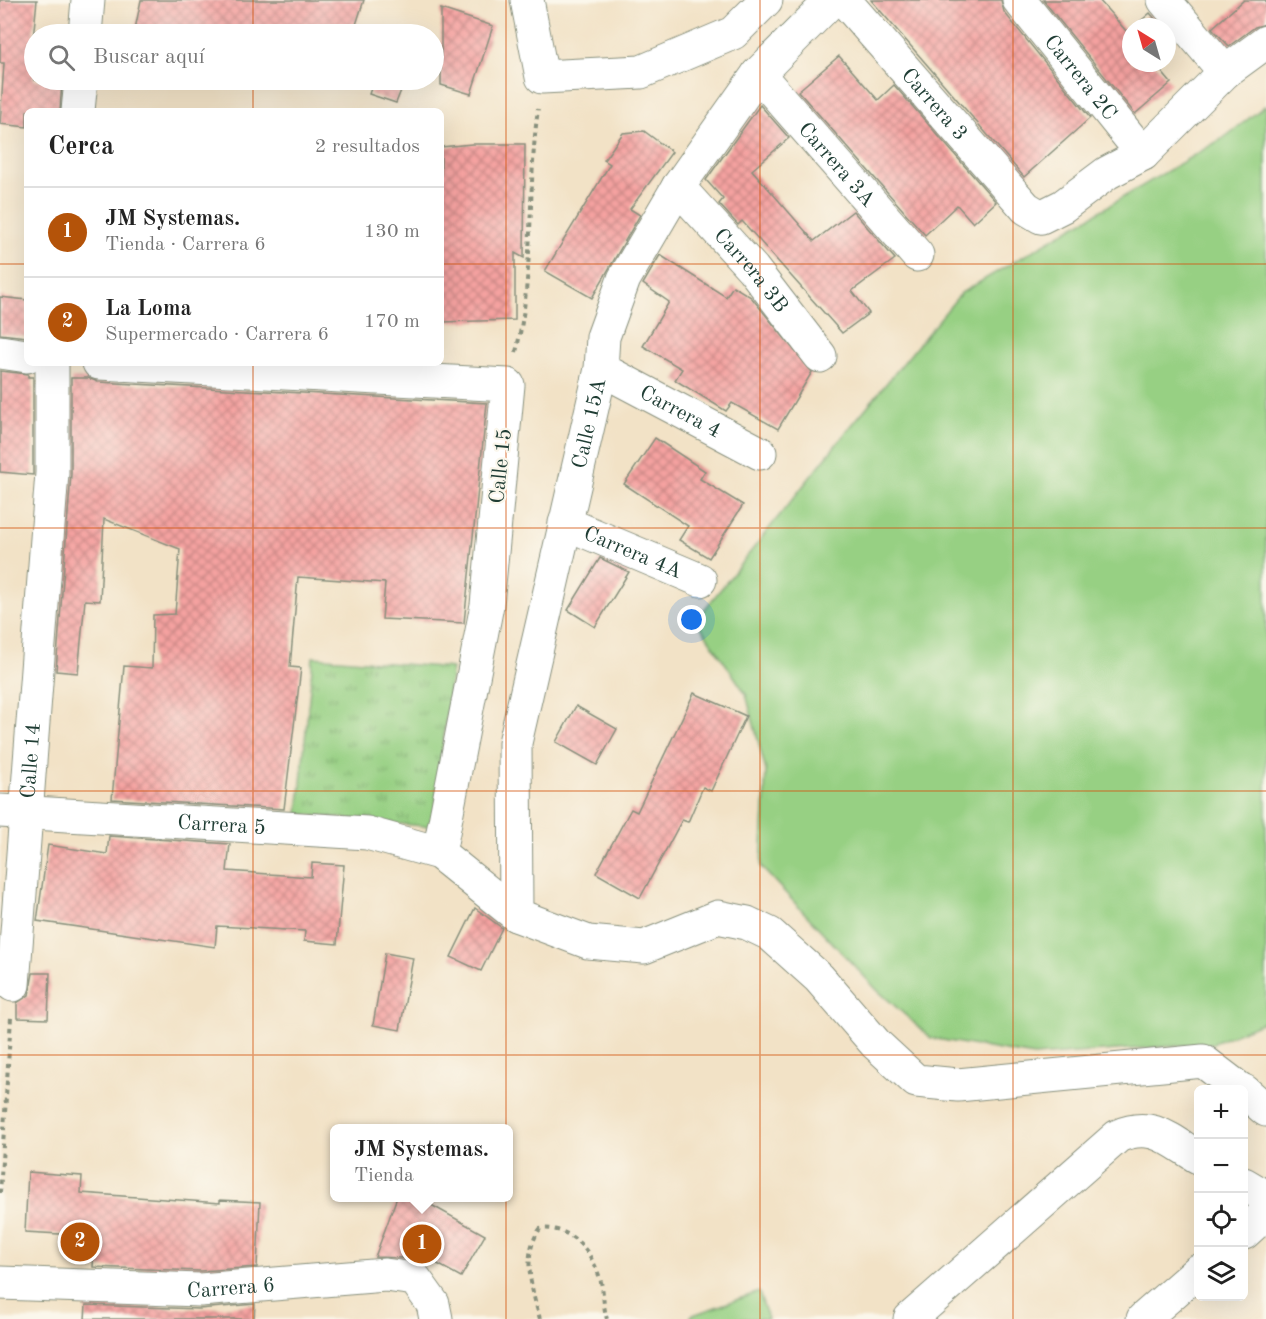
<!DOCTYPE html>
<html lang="es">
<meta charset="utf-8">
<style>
body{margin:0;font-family:"Old Standard TT",serif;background:#f2f2f2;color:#222}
.controls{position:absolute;right:18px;bottom:18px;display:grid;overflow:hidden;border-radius:9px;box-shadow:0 6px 24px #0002}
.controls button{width:54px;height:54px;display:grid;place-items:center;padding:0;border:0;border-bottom:2px solid #e0e0e0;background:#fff;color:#222;font:30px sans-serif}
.compass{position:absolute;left:1122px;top:18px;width:54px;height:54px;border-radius:50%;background:#fff;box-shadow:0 6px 24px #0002;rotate:323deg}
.you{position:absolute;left:692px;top:620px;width:21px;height:21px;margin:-15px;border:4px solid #fff;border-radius:50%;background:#1a73e8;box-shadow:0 0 0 9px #1a73e833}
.badge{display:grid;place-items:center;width:39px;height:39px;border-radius:50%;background:#b45309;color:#fff;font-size:20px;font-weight:700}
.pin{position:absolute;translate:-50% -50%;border:3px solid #fff;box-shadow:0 2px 6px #0006}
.popup{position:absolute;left:330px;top:1124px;width:183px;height:78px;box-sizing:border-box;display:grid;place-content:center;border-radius:9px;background:#fff;filter:drop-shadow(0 2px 4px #0005);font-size:20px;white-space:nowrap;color:#767676}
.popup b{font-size:22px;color:#222}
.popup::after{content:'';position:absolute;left:50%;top:100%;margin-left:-12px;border:12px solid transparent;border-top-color:#fff}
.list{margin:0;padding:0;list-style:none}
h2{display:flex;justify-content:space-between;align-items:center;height:78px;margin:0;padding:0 24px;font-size:26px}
h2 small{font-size:20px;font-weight:400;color:#767676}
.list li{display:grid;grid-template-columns:39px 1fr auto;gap:18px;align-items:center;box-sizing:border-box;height:90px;padding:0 24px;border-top:2px solid #e0e0e0}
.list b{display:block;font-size:22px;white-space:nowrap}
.list p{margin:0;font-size:20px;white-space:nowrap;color:#767676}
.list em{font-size:20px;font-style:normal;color:#767676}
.icon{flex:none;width:33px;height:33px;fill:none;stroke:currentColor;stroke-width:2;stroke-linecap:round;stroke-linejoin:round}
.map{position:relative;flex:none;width:1266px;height:1319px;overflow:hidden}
.search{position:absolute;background:#fff;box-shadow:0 6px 24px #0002;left:24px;top:24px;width:420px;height:66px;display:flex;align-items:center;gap:15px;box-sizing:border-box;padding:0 21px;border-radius:33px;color:#767676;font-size:22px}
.panel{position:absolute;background:#fff;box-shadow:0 6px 24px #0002;left:24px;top:108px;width:420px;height:258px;border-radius:9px}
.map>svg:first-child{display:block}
.grass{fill:#97d083;stroke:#5b865c;stroke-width:1.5}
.park{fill:url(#park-tufts);stroke:#5b865c;stroke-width:1.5}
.building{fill:url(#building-cross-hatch)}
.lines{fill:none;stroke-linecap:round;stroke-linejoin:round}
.minor-casing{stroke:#88907d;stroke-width:35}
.tertiary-casing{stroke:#88907d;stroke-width:35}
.path{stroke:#88907d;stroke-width:4;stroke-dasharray:4.5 4.5;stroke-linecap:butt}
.minor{stroke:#fff;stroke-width:33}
.tertiary{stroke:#fff;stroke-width:33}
.grid{fill:none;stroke:#d45610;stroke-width:1.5;stroke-opacity:0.55}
.labels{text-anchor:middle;stroke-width:4.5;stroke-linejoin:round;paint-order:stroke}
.street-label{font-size:21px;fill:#1f3d34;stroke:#fbf7ec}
</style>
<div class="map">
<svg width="1266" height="1319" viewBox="0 0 1266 1319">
<defs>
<pattern id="park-tufts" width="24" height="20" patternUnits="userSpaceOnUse" patternTransform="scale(1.5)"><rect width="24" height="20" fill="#97d083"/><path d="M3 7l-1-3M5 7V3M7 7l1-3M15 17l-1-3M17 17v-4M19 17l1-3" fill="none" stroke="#7baa6c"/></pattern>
<pattern id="building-cross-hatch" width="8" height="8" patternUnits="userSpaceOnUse" patternTransform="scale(1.5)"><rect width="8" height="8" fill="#f5a2a0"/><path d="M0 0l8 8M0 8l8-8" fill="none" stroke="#c68583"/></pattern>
</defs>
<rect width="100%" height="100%" fill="#fbf7ec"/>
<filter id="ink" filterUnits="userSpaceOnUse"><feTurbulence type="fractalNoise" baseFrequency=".0167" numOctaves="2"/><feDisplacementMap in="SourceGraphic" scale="12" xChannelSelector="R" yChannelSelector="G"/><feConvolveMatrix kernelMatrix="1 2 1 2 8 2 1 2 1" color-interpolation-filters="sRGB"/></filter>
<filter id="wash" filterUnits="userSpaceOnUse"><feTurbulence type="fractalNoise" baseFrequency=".008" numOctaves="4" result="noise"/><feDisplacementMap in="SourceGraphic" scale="24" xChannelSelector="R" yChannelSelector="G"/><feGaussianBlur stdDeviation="1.35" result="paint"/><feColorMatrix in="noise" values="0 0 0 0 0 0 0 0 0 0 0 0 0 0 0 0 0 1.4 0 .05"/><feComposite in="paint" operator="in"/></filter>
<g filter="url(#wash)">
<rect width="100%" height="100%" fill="#f2e2c6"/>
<g class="grass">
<path d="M1266 105V1021L1214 1043 1034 1056 931 1038 877 990 761 867 766 771 746 694 696 620 847 431 961 293 1225 137Z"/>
<path d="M759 1292 768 1319H691L690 1316Z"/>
</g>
<path class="park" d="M313 657 452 668 433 827 298 814Z"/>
<g id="blocks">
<g class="building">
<path d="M0 0H37L30 69 34 70V80H62L60 111H27V127L0 124 4 63H0Z"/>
<path d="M141 0H364L353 34H134Z"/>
<path d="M871 0H1001L1004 12 1090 118 1024 177Z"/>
<path d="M1043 0H1099L1127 32 1131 29V63H1154L1171 83 1135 114Z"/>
<path d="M1244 0H1266V24L1255 27 1229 46 1212 28Z"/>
<path d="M441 9 493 26 471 94 441 85Z"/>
<path d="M1150 13 1162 27H1134Z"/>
<path d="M839 56 878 100 894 85 996 202 973 223 957 205 925 235 798 91Z"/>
<path d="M374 80H405L396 103 369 94Z"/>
<path d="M760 105 789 138 752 170 814 241 853 211 895 259 852 291 869 313 842 333 742 221 738 225 719 204 723 199 706 180Z"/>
<path d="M644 131 672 152 630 209 640 215 592 298 545 271 610 164 604 160 623 133Z"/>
<path d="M472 144H525L524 258 515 253V320L441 322V147Z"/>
<path d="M660 255 726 297 733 286 751 297 812 372 778 429 732 403 726 411 675 380 682 369 643 346 669 302 643 284Z"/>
<path d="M0 297 27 300V337L0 334Z"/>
<path d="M0 371 28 374V377H33V475L0 472Z"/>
<path d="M71 378H88L98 382 487 403 464 623 382 619 385 583 298 577 290 667 301 668 284 809 112 799 124 666 152 668 153 615 175 614 180 549 104 519 100 601 85 600 78 673 56 671 71 474Z"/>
<path d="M655 438 705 471 700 479 743 505 709 558 679 540 688 526 624 484Z"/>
<path d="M600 558 629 572 595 627 568 610Z"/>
<path d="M694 693 746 716 711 791 703 787 688 822 682 820 640 898 596 873 631 809 637 812Z"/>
<path d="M576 706 617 729 597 765 556 742Z"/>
<path d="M109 836 230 844 227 871 311 877 312 863 344 865 337 944 304 941 305 931 217 926 215 947 37 921 48 845 107 854Z"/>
<path d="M475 908 502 928 481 971 451 957Z"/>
<path d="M385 953 413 958 400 1030 373 1025Z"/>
<path d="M33 973H50L48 1019 17 1018V1003L29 995Z"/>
<path d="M28 1172 82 1176 81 1193 220 1203V1200L260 1202 257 1267 200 1271 93 1267 95 1236 25 1232Z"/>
<path d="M397 1197H417L485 1235 461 1277 407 1247 403 1258 375 1257Z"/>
<path d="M255 1304 254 1319H85L86 1305 199 1309Z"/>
</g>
</g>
</g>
<g filter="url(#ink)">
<use href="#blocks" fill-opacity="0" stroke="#88907d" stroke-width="1.5"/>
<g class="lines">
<g class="minor-casing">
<g id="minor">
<path d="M527 0 542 77 641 72 733 33 766 0"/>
<path id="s1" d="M844 0 1026 208 1041 217 1063 206 1107 173 1143 154 1225 72 1266 42"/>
<path id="s2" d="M1019 0 1143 154"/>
<path d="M1164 0 1225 72"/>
<path d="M85 34 88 0"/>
<path id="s3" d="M758 74 917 255"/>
<path d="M78 111 81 80"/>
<path id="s4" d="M678 187 753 269 820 356"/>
<path d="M0 352 27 356"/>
<path d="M99 363 508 385 487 605 439 853"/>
<path id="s5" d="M601 369 760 453"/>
<path id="s6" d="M565 523 700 580"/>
<path id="s7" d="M516 915 515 743 601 369 603 337 624 279 678 187 758 74 832 0"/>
<path id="s8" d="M13 985 52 473V363"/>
<path d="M1244 1184 1266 1197"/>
<path d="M1244 1233 1266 1213"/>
<path id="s9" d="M0 1283 200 1290 385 1275 415 1279 433 1304 436 1319"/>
<path d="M910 1319 1118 1136C1152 1121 1170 1140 1198 1157"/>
<path d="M1143 1319 1198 1271"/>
</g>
</g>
<g class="tertiary-casing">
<g id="tertiary">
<path id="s10" d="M0 811 367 833 439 853 516 915 588 942 644 947 718 917 747 923 770 934 819 978 876 1044 916 1081 958 1085 1203 1061 1241 1090"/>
<path d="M1244 1091 1266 1110"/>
</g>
</g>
<g class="path">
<path d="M516 352C535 273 527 189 538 109"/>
<path d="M0 1193 11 1017"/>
<path d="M540 1319C532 1290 521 1255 540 1229 572 1225 593 1253 601 1282 604 1294 603 1307 607 1319"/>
</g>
<use href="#minor" class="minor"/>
<use href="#tertiary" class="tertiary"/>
</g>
</g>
<path class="grid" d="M253 0V34M506 0V1319M760 0V1319M1013 0V1319M253 80V111M0 264H27M441 264H1266M253 363V1319M0 528H1266M0 791H1266M0 1055H1266"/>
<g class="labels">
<g class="street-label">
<text dy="7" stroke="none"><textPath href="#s2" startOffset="99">Carrera 2C</textPath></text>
<text dy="7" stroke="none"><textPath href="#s1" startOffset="138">Carrera 3</textPath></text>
<text dy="7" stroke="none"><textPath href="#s3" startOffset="120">Carrera 3A</textPath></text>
<text dy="7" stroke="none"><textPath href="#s4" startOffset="111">Carrera 3B</textPath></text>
<text dy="7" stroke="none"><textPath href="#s5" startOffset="90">Carrera 4</textPath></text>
<text dy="7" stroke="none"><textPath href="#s7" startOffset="500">Calle 15A</textPath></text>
<text transform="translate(500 466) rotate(-84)" y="7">Calle 15</text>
<text dy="7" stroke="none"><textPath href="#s6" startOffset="74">Carrera 4A</textPath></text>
<text dy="7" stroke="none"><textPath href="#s8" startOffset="225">Calle 14</textPath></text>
<text dy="7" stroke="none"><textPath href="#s10" startOffset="222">Carrera 5</textPath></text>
<text dy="7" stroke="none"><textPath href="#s9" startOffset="231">Carrera 6</textPath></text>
</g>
</g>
</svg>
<div class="controls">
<button>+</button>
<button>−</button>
<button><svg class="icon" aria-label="locate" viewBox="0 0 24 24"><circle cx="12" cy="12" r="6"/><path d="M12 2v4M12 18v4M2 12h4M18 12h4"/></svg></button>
<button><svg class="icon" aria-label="layers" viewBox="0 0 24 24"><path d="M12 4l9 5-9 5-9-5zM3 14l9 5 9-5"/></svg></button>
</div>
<svg class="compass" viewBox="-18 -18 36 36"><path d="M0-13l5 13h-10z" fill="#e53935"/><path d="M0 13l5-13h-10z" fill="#767676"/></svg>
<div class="you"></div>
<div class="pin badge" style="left:422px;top:1244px">1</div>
<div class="popup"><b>JM Systemas.</b>Tienda</div>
<div class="pin badge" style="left:80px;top:1242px">2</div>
<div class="search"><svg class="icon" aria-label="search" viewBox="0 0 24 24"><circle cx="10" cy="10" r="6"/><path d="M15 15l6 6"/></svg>Buscar aquí</div>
<section class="panel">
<h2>Cerca<small>2 resultados</small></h2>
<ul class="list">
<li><span class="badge">1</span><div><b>JM Systemas.</b><p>Tienda · Carrera 6</p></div><em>130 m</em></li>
<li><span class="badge">2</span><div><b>La Loma</b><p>Supermercado · Carrera 6</p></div><em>170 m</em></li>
</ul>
</section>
</div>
